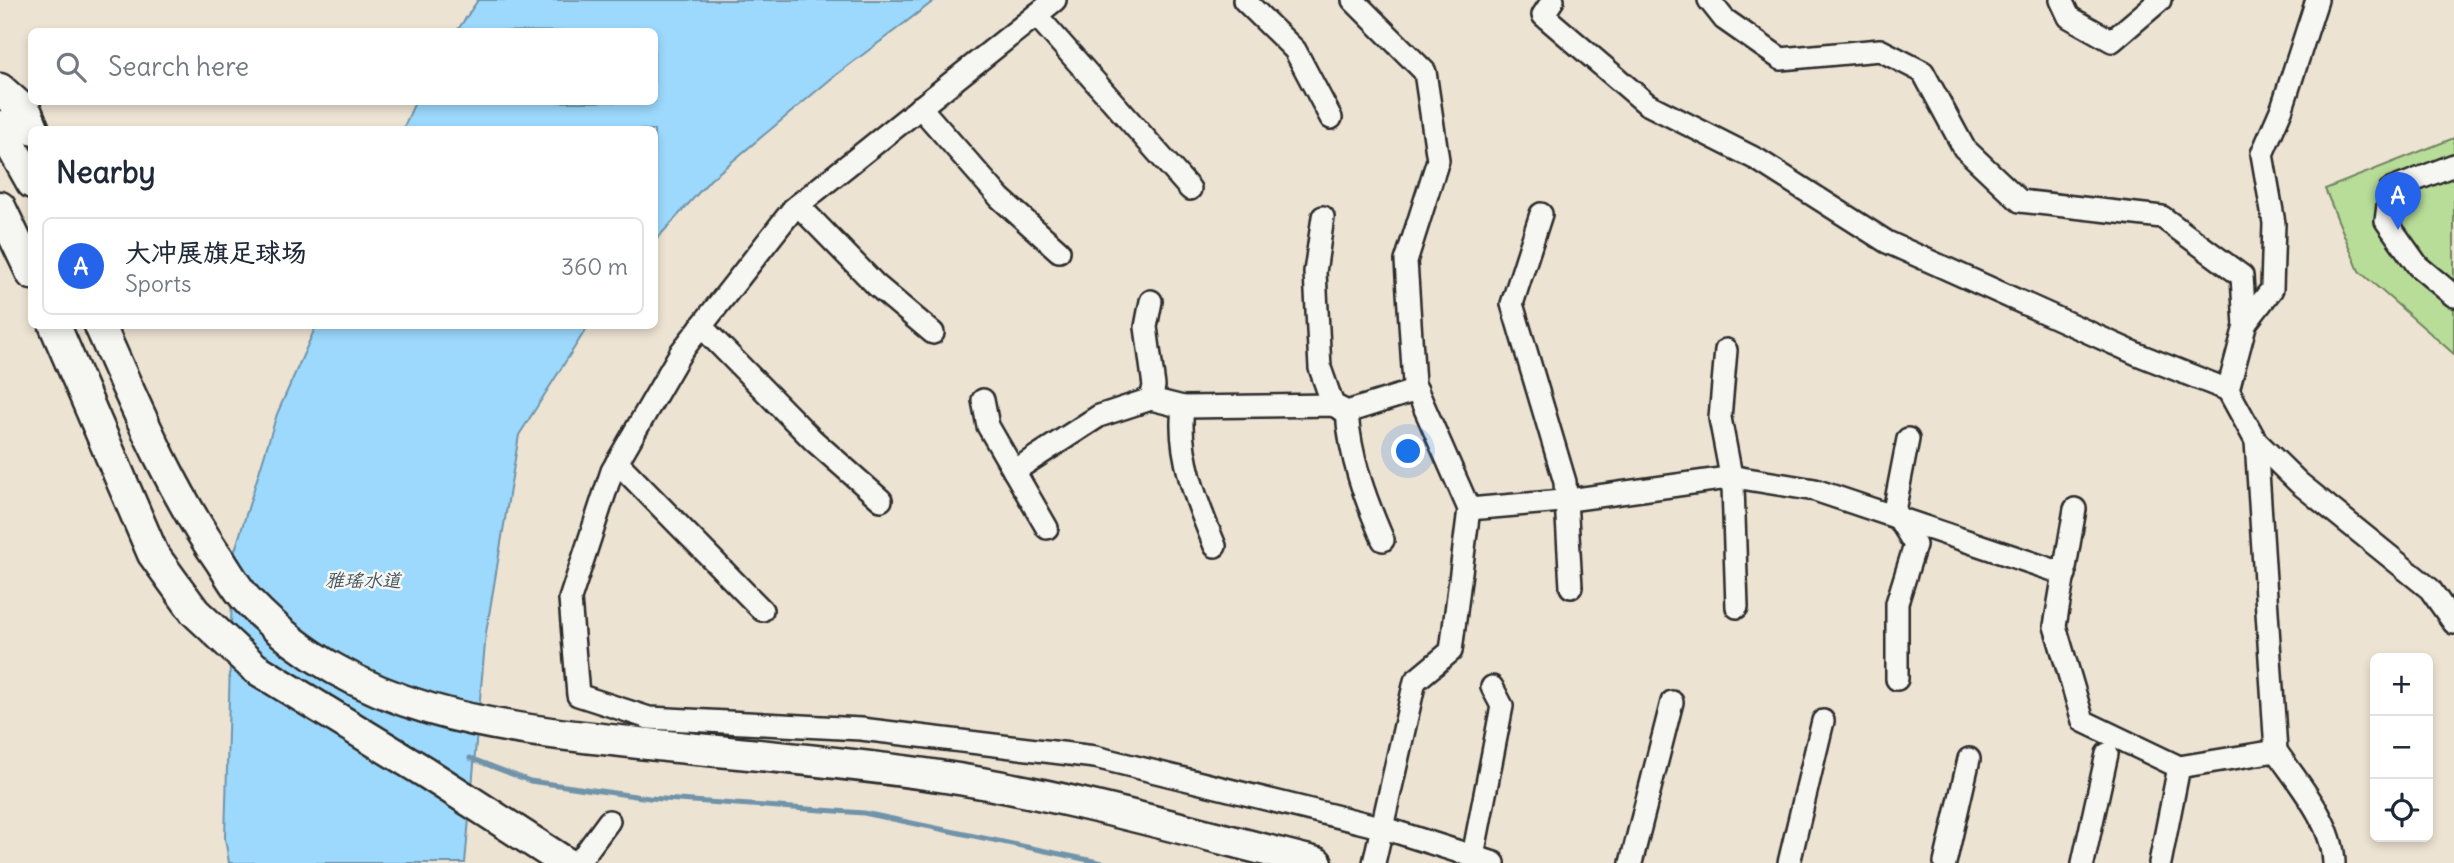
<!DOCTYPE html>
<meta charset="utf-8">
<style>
body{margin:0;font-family:Delius,"LXGW WenKai TC",sans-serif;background:#f6f6f7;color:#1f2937}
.controls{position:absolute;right:21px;bottom:21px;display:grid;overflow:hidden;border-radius:10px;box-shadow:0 4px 10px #0003}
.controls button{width:63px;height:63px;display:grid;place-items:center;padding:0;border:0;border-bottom:2px solid #e0e1e3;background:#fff;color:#1f2937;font:35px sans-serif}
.you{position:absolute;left:1409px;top:452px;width:24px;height:24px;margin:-18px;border:5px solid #fff;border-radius:50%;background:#1a73e8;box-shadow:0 0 0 10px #1a73e833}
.badge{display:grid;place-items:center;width:46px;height:46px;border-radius:50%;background:#2563eb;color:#fff;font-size:23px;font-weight:700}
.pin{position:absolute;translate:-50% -58px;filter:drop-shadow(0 2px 4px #0008)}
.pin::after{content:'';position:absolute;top:37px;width:24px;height:21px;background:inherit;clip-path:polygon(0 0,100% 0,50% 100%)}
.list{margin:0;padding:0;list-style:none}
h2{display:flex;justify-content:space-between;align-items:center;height:91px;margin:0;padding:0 28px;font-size:30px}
h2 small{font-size:23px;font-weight:400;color:#747a83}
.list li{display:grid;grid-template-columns:46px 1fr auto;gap:21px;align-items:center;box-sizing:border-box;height:98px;margin:0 14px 14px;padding:0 14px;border:2px solid #e0e1e3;border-radius:10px}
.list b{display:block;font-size:26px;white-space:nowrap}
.list p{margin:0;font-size:23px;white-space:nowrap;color:#747a83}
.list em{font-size:23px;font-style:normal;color:#747a83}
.icon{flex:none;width:38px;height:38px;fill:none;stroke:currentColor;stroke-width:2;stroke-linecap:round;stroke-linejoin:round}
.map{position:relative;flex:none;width:2454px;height:863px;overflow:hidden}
.search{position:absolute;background:#fff;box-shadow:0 4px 10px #0003;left:28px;top:28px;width:630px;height:77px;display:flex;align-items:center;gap:18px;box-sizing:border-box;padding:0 24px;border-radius:10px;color:#747a83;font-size:26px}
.panel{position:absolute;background:#fff;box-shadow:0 4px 10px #0003;left:28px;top:126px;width:630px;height:203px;border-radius:10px}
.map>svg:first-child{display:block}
.green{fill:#b8dd98;stroke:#728462;stroke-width:2}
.water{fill:#9cd9fd;stroke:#6f93a9;stroke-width:2}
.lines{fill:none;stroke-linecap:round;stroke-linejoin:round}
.stream{stroke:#6f93a9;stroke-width:5}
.street-casing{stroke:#2b2b2b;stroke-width:26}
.secondary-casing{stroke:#2b2b2b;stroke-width:35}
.street{stroke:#f6f6f2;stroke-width:21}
.secondary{stroke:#f6f6f2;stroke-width:30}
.labels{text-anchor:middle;stroke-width:5;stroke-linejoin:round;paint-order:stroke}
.water-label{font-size:19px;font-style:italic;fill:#475660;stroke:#f6f6f2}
</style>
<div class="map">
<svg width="2454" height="863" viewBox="0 0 2454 863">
<rect width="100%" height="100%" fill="#ede3d3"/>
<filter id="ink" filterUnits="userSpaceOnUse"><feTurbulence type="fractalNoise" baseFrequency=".0143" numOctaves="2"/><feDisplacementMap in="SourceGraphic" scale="14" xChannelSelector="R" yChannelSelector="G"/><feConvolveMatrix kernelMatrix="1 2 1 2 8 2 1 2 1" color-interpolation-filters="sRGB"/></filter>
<g filter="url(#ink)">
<path class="green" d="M2454 138V354L2359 271 2325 189Z"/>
<g class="water">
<path d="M478 0H935L832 78 710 180 655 241 654 130 403 129 415 102H654V32L457 31Z"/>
<path d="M316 326H588L519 435 486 633 465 863H229L225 838 233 557 277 414Z"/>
</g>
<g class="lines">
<path class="stream" d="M470 758 530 781 649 798 864 813 1103 863"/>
<g class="street-casing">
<g id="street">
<path d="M1055 0 793 209 681 352 612 471 570 599 578 695 649 718 861 729 1095 757 1384 828 1494 863"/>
<path d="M1244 0 1295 50 1331 118"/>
<path d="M1353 0 1425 72 1438 160 1406 261 1414 384 1469 509 1451 651 1415 681 1374 863"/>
<path d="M1553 0 1543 15 1647 104 1758 160 1887 242 2137 354 2228 390 2256 441 2299 483 2430 589 2454 623"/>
<path d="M1709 0 1724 19 1781 59 1880 50 1923 72 1964 148 2020 201 2162 217 2242 276 2245 326 2228 390"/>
<path d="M2061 0 2069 17 2112 41 2160 0"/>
<path d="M1036 15 1190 189"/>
<path d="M920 107 1000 198 1059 251"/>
<path d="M2454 165 2390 190 2386 221 2418 266 2454 296"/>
<path d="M798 205 876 285 933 333"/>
<path d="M1541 214 1512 304 1565 482 1571 587"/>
<path d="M1323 217 1315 272 1320 368 1333 405"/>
<path d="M1151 301 1146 327 1154 386 1151 399"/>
<path d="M2245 324 2272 289 2274 223 2262 154 2282 108 2317 0"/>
<path d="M701 326 813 440 881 500"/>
<path d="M1726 350 1720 418 1733 486 1737 607"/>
<path d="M983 400 988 426 1047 528"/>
<path d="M1183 407C1177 454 1197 503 1215 546"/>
<path d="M1347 412C1350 458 1365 498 1383 540"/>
<path d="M2256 441 2276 751"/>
<path d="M617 462 762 610"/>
<path d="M1014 471 1099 416 1151 399 1183 407 1333 405 1347 412 1417 390"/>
<path d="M1469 509 1562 501 1735 477 1815 490 2065 574"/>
<path d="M2075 509 2055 626 2083 721 2179 767"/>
<path d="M1897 679V603L1915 545 1894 511 1908 439"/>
<path d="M1473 856 1502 706 1492 687"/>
<path d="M578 863 609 821"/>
<path d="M1631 863 1672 702"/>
<path d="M1789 863 1823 721"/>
<path d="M1945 863 1969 759"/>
<path d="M2083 863 2107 754"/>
<path d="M2160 863 2179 767 2276 751C2298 783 2333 823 2334 863"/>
</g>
</g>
<g class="secondary-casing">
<g id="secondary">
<path d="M0 89 27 113 34 130"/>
<path d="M0 126 32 183"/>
<path d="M0 207 32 274"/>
<path d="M55 326 153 554 195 612 255 668 425 772 566 863"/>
<path d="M100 326C136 407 170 489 221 562 230 576 238 591 250 603 356 714 495 728 639 743 739 754 840 761 939 776 1067 795 1192 832 1317 863"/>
</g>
</g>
<use href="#street" class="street"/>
<use href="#secondary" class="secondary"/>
</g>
</g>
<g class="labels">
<g class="water-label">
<text x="363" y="587">雅瑶水道</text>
</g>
</g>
</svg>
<div class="controls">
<button>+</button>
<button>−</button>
<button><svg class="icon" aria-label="locate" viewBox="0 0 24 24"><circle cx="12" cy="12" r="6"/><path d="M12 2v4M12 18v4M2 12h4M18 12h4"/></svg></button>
</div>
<div class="you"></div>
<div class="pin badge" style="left:2398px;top:230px">A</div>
<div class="search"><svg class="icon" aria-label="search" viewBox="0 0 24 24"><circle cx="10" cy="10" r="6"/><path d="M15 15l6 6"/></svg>Search here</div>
<section class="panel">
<h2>Nearby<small></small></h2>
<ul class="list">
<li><span class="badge">A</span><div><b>大冲展旗足球场</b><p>Sports</p></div><em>360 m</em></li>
</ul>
</section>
</div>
